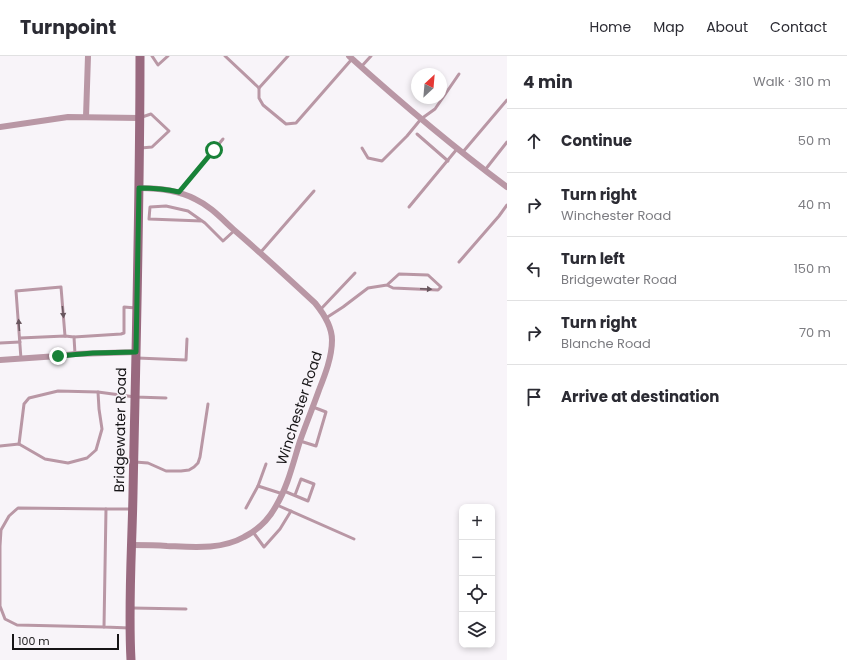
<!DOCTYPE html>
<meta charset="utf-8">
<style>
body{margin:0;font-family:Poppins,sans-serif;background:#f7f7f7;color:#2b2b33}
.controls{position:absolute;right:12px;bottom:12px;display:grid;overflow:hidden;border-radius:8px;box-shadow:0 2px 6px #0003}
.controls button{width:36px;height:36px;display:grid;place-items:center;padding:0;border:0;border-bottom:1px solid #e1e1e2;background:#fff;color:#2b2b33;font:20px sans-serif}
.compass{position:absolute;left:411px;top:12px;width:36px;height:36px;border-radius:50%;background:#fff;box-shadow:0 2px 6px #0003;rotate:26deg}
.scale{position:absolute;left:12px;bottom:10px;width:107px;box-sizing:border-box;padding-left:4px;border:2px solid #171517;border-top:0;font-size:11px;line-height:14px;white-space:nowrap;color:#171517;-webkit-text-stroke:3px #f8f4f9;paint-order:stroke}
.stop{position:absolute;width:12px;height:12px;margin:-9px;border:3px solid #188238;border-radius:50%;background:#fff}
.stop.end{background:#188238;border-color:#fff;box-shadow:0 1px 4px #0008}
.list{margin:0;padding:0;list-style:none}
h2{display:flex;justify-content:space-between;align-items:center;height:52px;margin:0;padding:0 16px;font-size:17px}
h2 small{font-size:13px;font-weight:400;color:#7c7c81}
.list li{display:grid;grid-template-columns:26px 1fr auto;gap:12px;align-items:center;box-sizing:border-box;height:64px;padding:0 16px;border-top:1px solid #e1e1e2}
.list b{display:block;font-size:15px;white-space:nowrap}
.list p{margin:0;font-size:13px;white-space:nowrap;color:#7c7c81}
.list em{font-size:13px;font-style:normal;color:#7c7c81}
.icon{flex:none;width:22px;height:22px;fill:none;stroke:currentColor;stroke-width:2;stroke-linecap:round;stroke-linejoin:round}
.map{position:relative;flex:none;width:507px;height:604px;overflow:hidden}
header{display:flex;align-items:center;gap:24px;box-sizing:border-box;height:56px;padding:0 20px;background:#fff;border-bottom:1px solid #e1e1e2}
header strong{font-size:19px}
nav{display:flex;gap:22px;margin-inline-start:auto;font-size:14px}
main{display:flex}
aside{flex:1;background:#fff}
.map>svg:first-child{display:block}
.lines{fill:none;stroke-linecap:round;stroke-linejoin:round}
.service{stroke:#b997a5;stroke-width:3}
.minor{stroke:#b997a5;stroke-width:6}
.secondary{stroke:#99697f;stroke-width:9}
.oneway{fill:#68565e}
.route{stroke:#188238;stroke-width:5}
.labels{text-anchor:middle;stroke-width:3;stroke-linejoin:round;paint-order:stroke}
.street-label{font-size:14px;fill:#171517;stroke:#f8f4f9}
</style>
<header>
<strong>Turnpoint</strong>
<nav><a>Home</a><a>Map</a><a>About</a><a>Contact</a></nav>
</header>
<main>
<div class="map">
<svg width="507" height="604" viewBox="0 0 507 604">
<rect width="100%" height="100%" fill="#f8f4f9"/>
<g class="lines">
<g class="service">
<path d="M152 0 158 9 168 0"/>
<path d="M225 0 259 32 288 0"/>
<path d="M361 11 371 0"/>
<path d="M259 32V42L263 49 286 68 296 67 352 3"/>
<path d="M417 78 448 105"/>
<path d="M141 92 152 91 169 75 151 58 142 61"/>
<path d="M362 92 368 102 382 105 407 80 421 63 435 53 459 18"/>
<path d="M462 97 507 44"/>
<path d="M485 114 507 86"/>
<path d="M179 136 223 83"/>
<path d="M409 151 457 93"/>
<path d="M202 165 149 163 150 151 166 150 188 155 205 167 223 185 235 174"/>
<path d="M260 197 314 135"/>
<path d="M459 206 499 160 507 149"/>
<path d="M320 254 355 217"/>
<path d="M326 262 343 251 368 232 387 229 393 232 438 234 441 231 428 219 399 218 387 229"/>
<path d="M74 281 121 278 124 277V251L136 252"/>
<path d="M20 282 65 280 74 281 75 298"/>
<path d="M0 287 20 286"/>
<path d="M137 302 186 304 187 283"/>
<path d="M21 303 16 235 61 231 65 280"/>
<path d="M300 385 316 390 326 356 313 351"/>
<path d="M19 388 24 348 29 342 58 335 98 336"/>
<path d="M0 390 19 388 45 403 68 407 87 402 96 394 102 373 99 353 98 336 135 341 166 342"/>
<path d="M135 406 148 407 166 415H181L189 414 194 411 198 407 200 401 208 348"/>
<path d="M266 408 258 430 283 438"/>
<path d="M284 435 308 445 314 428 301 423 295 439"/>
<path d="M277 449 354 483"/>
<path d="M246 452 258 430"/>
<path d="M253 476 264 491 280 473 291 455"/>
<path d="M132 552 186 553"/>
<path d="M104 571 17 569 5 563 0 550V490L1 474 9 460 18 452 106 453"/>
<path d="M130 572 104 571 106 453H130"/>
</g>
<g class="minor">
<path d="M349 0C400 46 452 90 507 131"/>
<path d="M86 61 88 0"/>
<path d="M0 71 68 61 140 62"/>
<path d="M0 304 58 300 75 298 136 296"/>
<path d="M131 489C143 489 155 489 167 490 192 491 221 494 244 481 258 474 269 463 276 450 288 430 293 407 300 385 306 368 313 351 319 334 325 319 332 301 332 284 332 270 324 258 315 247 288 222 261 197 233 173 221 162 210 150 195 143 178 134 158 132 139 132"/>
</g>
<path class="secondary" d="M131 604C128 548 132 493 133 437 136 291 140 146 140 0"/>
</g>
<defs><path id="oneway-solid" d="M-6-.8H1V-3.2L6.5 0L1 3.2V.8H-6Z"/></defs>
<g class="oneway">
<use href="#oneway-solid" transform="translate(426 233) rotate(3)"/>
<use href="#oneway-solid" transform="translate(63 256) rotate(84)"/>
<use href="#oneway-solid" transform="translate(19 269) rotate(-94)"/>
</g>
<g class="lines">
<path class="route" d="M58 300 93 297 136 296 139 132C153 132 166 133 179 136L214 94"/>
</g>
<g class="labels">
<g class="street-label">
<text transform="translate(299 352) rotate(-72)" y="5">Winchester Road</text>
<text transform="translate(120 374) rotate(-89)" y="5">Bridgewater Road</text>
</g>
</g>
</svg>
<div class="controls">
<button>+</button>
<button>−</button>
<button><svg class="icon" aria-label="locate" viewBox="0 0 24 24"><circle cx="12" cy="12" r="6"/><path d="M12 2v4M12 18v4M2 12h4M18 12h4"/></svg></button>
<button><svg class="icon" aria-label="layers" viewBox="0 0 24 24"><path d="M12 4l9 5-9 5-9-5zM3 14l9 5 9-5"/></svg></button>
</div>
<svg class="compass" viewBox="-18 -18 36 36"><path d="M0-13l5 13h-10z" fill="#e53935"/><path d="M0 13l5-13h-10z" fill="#7c7c81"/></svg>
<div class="scale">100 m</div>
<div class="stop" style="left:214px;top:94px"></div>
<div class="stop end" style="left:58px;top:300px"></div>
</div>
<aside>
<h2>4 min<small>Walk · 310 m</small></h2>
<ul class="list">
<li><svg class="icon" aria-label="ahead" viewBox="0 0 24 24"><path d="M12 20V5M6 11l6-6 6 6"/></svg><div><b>Continue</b></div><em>50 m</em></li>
<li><svg class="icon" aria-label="right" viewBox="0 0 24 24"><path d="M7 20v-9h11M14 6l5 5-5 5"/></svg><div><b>Turn right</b><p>Winchester Road</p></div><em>40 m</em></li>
<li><svg class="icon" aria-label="left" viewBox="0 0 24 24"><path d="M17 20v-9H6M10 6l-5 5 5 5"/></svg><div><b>Turn left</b><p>Bridgewater Road</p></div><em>150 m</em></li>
<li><svg class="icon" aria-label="right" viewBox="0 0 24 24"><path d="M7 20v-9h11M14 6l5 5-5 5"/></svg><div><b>Turn right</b><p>Blanche Road</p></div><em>70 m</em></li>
<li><svg class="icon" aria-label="arrive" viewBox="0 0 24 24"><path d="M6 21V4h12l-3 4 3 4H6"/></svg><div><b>Arrive at destination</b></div></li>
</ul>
</aside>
</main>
